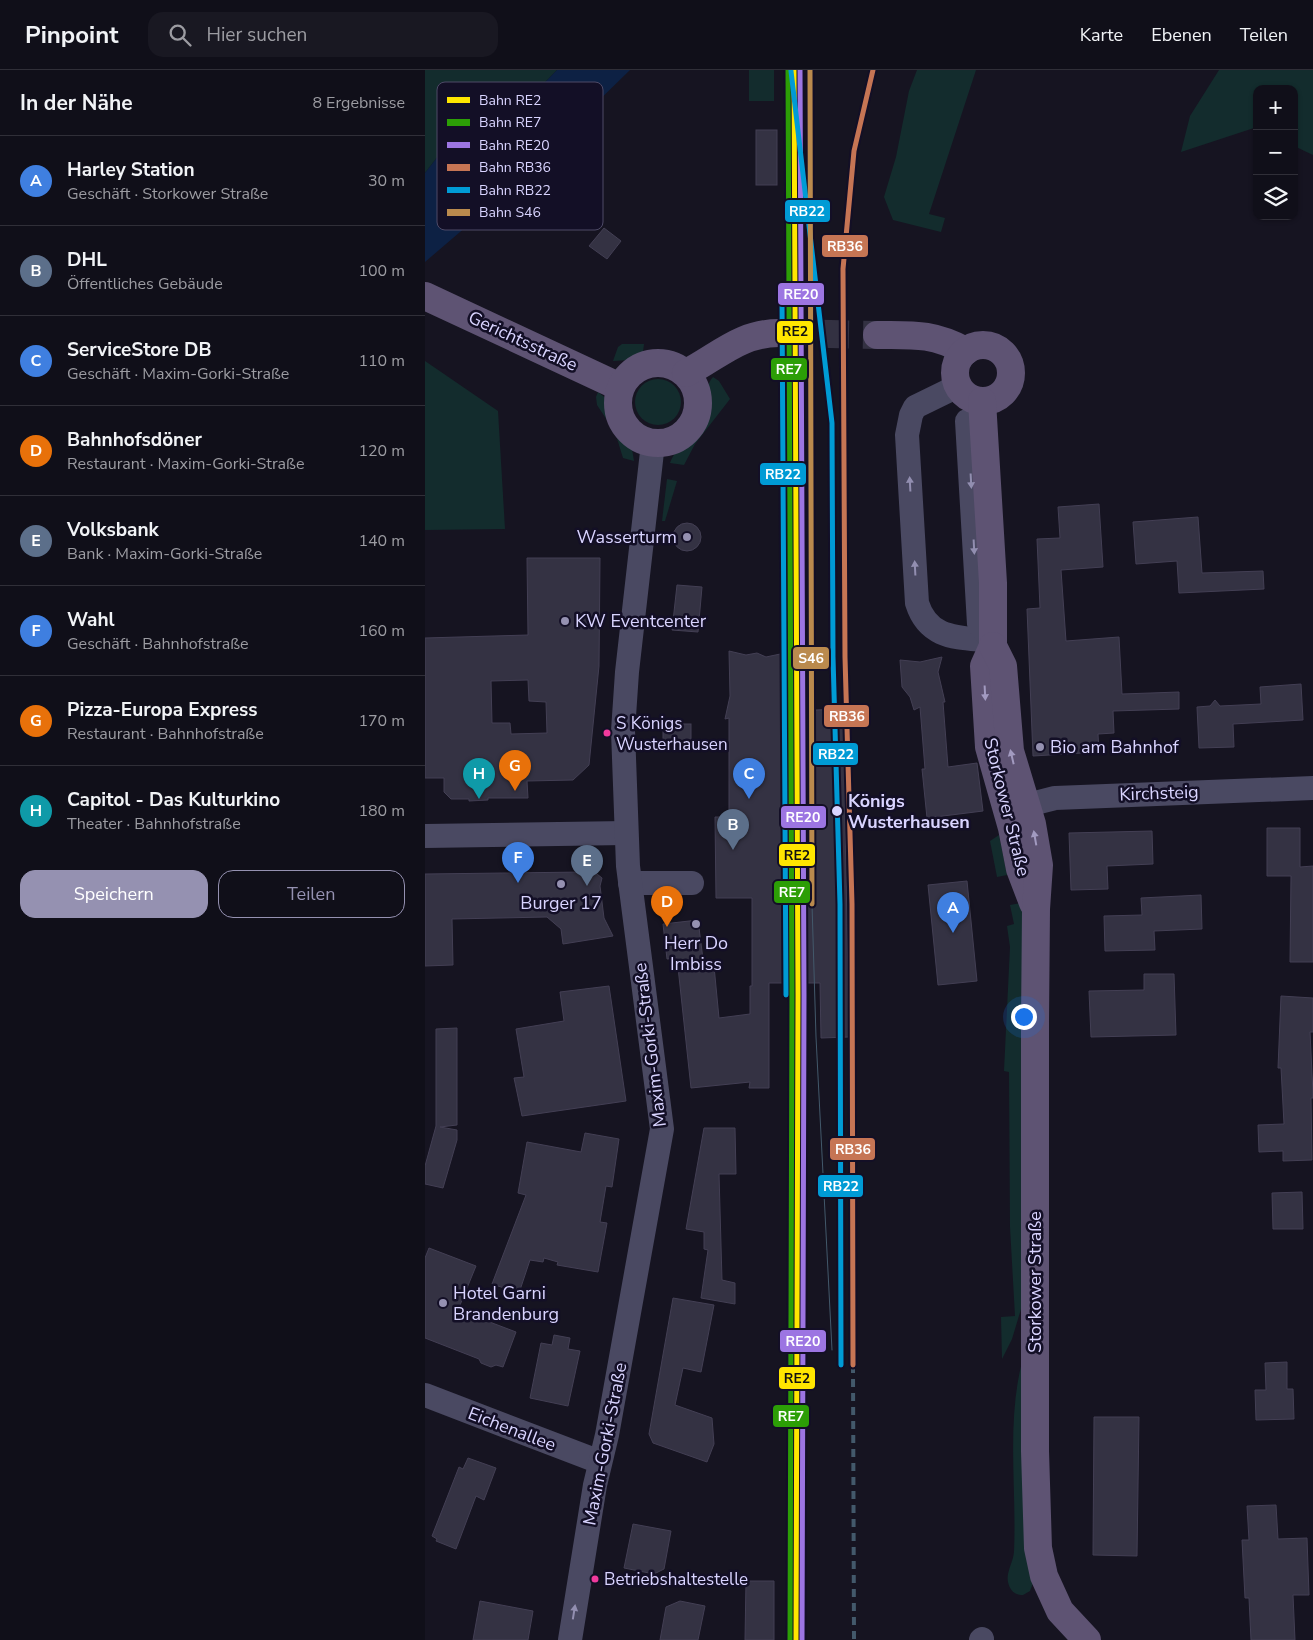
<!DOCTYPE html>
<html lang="de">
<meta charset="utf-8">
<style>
body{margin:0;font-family:"Nunito Sans",sans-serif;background:#191822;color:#f1f3f6}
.controls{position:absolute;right:15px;top:15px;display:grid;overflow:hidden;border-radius:10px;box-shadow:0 1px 4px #0004}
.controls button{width:45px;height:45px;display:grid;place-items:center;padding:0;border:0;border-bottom:1px solid #302f38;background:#100f19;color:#f1f3f6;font:25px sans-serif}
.you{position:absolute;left:598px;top:946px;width:18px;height:18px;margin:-12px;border:4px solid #fff;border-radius:50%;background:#1a73e8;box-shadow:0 0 0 8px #1a73e833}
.badge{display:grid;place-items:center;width:32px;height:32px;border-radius:50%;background:#9591b1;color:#fff;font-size:16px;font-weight:700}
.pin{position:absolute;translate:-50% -41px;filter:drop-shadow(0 1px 2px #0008)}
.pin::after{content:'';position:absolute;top:26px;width:18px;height:15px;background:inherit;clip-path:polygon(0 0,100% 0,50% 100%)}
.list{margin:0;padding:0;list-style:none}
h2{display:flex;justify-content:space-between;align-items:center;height:65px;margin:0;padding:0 20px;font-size:21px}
h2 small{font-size:16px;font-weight:400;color:#9c9ca2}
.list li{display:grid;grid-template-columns:32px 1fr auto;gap:15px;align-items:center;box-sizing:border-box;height:90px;padding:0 20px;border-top:1px solid #302f38}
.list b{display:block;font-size:19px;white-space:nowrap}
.list p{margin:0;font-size:16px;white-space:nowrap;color:#9c9ca2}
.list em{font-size:16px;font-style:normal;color:#9c9ca2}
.actions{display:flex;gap:10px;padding:15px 20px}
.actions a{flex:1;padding:11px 0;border:1px solid #9591b1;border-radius:15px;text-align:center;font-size:18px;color:#9591b1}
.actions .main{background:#9591b1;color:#fff}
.icon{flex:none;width:28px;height:28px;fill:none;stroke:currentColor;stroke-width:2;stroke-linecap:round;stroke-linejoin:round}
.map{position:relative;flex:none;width:888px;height:1570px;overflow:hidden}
header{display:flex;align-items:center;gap:30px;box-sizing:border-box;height:70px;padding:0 25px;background:#100f19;border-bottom:1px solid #302f38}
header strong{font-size:24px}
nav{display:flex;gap:28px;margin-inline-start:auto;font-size:18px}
.search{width:350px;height:45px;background:#191822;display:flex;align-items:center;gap:12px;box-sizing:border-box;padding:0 18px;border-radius:15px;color:#9c9ca2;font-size:19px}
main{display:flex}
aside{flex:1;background:#100f19}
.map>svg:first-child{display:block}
.green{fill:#132c2d}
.water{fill:#0d2144}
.building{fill:#343243;stroke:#433f54;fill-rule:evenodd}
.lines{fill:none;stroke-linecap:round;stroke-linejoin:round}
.major-tunnel{stroke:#333142;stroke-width:28;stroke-dasharray:28 14;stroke-linecap:butt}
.minor{stroke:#4a4962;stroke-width:24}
.major{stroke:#5e5373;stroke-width:28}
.tram{stroke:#43596b;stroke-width:1}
.rail{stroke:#43596b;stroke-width:4;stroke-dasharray:8 6;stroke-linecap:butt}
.rail-1-casing{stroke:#130f26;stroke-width:9}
.rail-2-casing{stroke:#130f26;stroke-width:9}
.rail-3-casing{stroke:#130f26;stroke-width:9}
.rail-4-casing{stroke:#130f26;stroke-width:9}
.rail-5-casing{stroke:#130f26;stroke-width:9}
.rail-6-casing{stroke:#130f26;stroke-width:9}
.rail-1{stroke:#ffe600;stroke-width:5}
.rail-2{stroke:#2c9e06;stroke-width:5}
.rail-3{stroke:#9c75e2;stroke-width:5}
.rail-4{stroke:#c67554;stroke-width:5}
.rail-5{stroke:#009bd5;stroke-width:5}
.rail-6{stroke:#ba8a4d;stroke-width:5}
.oneway{fill:#928eb0}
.oneway2{fill:#a29ac0}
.poi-dot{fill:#9591b1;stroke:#130f26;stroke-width:2}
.bus-dot{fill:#f13a9d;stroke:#130f26;stroke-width:2}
.stop-dot{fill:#d9d4ff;stroke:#130f26;stroke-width:2}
.labels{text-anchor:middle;stroke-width:5;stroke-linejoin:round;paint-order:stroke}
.bus-label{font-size:17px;fill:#d9d4ff;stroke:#130f26;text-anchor:start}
.street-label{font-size:18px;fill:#d9d4ff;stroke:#130f26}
.poi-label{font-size:18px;fill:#d9d4ff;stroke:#130f26;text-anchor:start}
.stop-label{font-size:18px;font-weight:bold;fill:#d9d4ff;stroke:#130f26;text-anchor:start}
.key{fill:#130f26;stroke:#4e4a67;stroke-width:1}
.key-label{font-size:14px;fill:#d9d4ff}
.line-badge{stroke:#130f26;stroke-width:2}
.badge-label{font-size:14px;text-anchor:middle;font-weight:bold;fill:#fff}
.pale-badge-label{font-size:14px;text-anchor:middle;font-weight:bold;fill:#111}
</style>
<header>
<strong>Pinpoint</strong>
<div class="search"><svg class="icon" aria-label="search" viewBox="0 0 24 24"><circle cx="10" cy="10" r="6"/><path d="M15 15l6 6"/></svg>Hier suchen</div>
<nav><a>Karte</a><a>Ebenen</a><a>Teilen</a></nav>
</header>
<main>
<aside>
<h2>In der Nähe<small>8 Ergebnisse</small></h2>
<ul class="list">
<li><span class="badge" style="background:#3f7fe0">A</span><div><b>Harley Station</b><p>Geschäft · Storkower Straße</p></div><em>30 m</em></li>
<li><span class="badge" style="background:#5c6f8a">B</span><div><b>DHL</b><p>Öffentliches Gebäude</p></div><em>100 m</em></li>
<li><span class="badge" style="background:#3f7fe0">C</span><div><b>ServiceStore DB</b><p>Geschäft · Maxim-Gorki-Straße</p></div><em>110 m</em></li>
<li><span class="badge" style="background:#e8710a">D</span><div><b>Bahnhofsdöner</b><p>Restaurant · Maxim-Gorki-Straße</p></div><em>120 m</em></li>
<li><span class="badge" style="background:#5c6f8a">E</span><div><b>Volksbank</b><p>Bank · Maxim-Gorki-Straße</p></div><em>140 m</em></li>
<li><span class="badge" style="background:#3f7fe0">F</span><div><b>Wahl</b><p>Geschäft · Bahnhofstraße</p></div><em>160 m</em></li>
<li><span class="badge" style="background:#e8710a">G</span><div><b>Pizza-Europa Express</b><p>Restaurant · Bahnhofstraße</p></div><em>170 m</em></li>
<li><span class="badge" style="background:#0f9aa8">H</span><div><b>Capitol - Das Kulturkino</b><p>Theater · Bahnhofstraße</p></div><em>180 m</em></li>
</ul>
<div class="actions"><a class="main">Speichern</a><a>Teilen</a></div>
</aside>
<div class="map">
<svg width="888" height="1570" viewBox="0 0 888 1570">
<rect width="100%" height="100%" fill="#161421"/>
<g class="green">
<path d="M0 0H132L88 45 14 85 0 103Z"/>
<rect x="324" y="0" width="25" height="31"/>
<path d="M492 0H551L504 144 520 148 516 162 468 150 459 127 471 87 484 21Z"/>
<path d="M794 0H888V85L869 76V19H832V57L756 82 765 46Z"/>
<path d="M197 274H219L218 282 205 290 188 291 193 277Z"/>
<path d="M0 291 73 341 80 459 0 460Z"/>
<path d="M288 307 294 311 305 329 270 374 259 395 245 393C251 376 268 370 277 355 286 340 276 320 288 307Z"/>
<circle cx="233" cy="332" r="23"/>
<path d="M173 322 183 330 195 362 207 379 209 391 198 388 190 362 172 335 171 327Z"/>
<path d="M242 409 252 411 240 451H237Z"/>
<path d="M574 765 582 805 572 807 565 771Z"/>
<path d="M596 833 599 847 596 1239 587 1269 577 1289 576 1247 590 1246 585 1157 584 1002 579 1001 585 877 582 856 589 854 585 835Z"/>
<path d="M600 1281 608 1513 605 1521 598 1525C590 1525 585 1521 583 1512 581 1502 588 1493 589 1482 592 1415 580 1347 600 1281Z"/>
</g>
<path class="water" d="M132 0H205L70 132 0 192V103L14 85 88 45Z"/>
<g class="building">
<rect x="331" y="60" width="21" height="55"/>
<path d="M179 158 196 171 182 189 164 176Z"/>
<path d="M674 434 678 497 636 500 641 571 694 567 697 624 754 622V639L688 641 689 663 673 664 674 682 608 686 602 539 615 538 612 469 635 468 633 437Z"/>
<path d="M773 447 777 503 838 501 839 519 754 523 752 491 711 494 708 452Z"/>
<circle cx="262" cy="467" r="14"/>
<path d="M102 488H175L174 596 164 695 148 710 102 711 103 728H63V730L44 731V729H26L19 722V708H0V568L103 565ZM103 610 104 631 121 632 122 663 86 664 85 653H67L66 611Z"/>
<path d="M252 515 277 517 273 562 247 560Z"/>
<path d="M304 581 321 585 332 583 341 587 360 583 357 603 359 621 356 649H387L391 640 418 639 424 967 396 968 395 913H344V1018H324L325 1012 266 1018 252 888 242 889 238 854 273 850 279 897 289 896 294 948 325 944V916H327V828H291L290 747H304V648L300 649 305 626Z"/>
<path d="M517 587 513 602 520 632H518L523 697 552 693 558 741 502 748 497 699H500L495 637 489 640 485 627 477 617 475 590 495 592Z"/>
<path d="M876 614 878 650 808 654 809 677 774 678 772 637 785 636 790 630 795 636 836 634 835 617Z"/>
<rect x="238" y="654" width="28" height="18"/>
<path d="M842 758H875V797L888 796V892H865L866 806H842Z"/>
<path d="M727 761 728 794 682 796 683 819 646 820 644 763Z"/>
<path d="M167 800 177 808 175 816 179 848 188 866 138 874 136 859 122 847 27 849 28 895 0 896V804L160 802Z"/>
<path d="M542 811 552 911 513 915 503 815Z"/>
<path d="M776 825 777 859 729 861 730 880 680 881 679 846 717 845 716 828Z"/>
<path d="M719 904H749L751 965 666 967 664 921 719 920Z"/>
<path d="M184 916 201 1031 97 1046 89 1008 99 1007 91 959 139 951 135 922Z"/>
<path d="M856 926 888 928V962H885L888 1024V1028H886L887 1090 858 1091V1081L834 1082 833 1055 859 1054 856 998H853Z"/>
<path d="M32 958V1055L15 1057 32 1060V1070L18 1118 0 1114V1096L11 1056V959Z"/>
<path d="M279 1058H310L311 1104H294L297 1210 310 1213V1234L276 1228 283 1180 279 1179V1162L261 1159Z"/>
<path d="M160 1063 194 1069 187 1117 181 1116 175 1152 182 1153 173 1202 132 1195 133 1192 119 1188 118 1192 105 1190 94 1223 67 1214 101 1125 93 1123 102 1072 156 1082Z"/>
<path d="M877 1122 878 1159H848L847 1123Z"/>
<path d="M4 1178 51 1196 33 1240 91 1262 78 1297 71 1295 66 1297 56 1293 54 1289 0 1268V1188Z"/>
<path d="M248 1228 289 1235 276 1302 258 1298 250 1335 287 1348 289 1374 282 1392 228 1373 224 1364Z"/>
<path d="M129 1265 145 1268 143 1279 155 1281 143 1336 105 1328 116 1273 127 1275Z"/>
<path d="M862 1292V1319H868L869 1349 831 1350 830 1320H841L840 1293Z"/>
<path d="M669 1347H714L712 1486 668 1485Z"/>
<path d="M43 1388 71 1398 59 1430 51 1426 31 1479 11 1471 12 1469 7 1466 34 1397 38 1399Z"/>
<path d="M851 1435 853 1469 882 1468 884 1525H868L870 1570H826L824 1528H820L817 1470H824L822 1436Z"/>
<path d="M208 1454 246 1461 239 1499 229 1504 199 1498Z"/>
<path d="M321 1511H349V1570H320Z"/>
<path d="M55 1531 108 1541 103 1570H48Z"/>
<path d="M255 1531 280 1536 273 1570H235L241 1537Z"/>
</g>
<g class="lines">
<path class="major-tunnel" d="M354 263 452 265"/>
<g class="minor">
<path d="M533 316 490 337 486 345 482 365 492 533C504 571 535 567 568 571"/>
<path d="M542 351 554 554 568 571"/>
<path d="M583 740 630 728 888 718"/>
<path d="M0 766 201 763"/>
<path d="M205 813H267"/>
<path d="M0 1325 175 1392"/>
<path d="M145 1570 170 1415 182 1365 237 1059 203 796 198 661 202 602 228 373"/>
<path d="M556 1570 557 1569"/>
</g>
<g class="major">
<path d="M0 226 195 317"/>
<path d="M452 265C489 265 507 263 541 281"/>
<circle cx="558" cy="303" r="28"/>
<circle cx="233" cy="333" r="40"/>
<path d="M261 303C294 286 315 263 354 263"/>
<path d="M557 331 568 513V576L559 596 564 677 587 758 595 799 608 833"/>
<path d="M568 576 578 596 585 681 607 754 614 795 611 839 610 952V1381L613 1478 619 1506 635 1541 662 1570"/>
</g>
<path class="tram" d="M387 834 391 967 407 1280"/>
<path class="rail" d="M428 1295 429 1570"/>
<g class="rail-1-casing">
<path id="rail-1" d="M369 0 373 925 371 1570"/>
</g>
<g class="rail-2-casing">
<path id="rail-2" d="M363 0 367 925 365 1570"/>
</g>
<g class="rail-3-casing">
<path id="rail-3" d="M375 0 379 925 377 1570"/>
</g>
<g class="rail-4-casing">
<path id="rail-4" d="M428 1295 427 834 420 587 418 199 429 81 448 0"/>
</g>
<g class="rail-5-casing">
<g id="rail-5">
<path d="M366 1 407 353 408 587 415 834 416 1295"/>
<path d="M357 230 361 925"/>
</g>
</g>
<g class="rail-6-casing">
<path id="rail-6" d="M385 0 387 834"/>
</g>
<use href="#rail-1" class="rail-1"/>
<use href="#rail-2" class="rail-2"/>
<use href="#rail-3" class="rail-3"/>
<use href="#rail-4" class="rail-4"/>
<use href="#rail-5" class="rail-5"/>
<use href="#rail-6" class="rail-6"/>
</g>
<defs><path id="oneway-solid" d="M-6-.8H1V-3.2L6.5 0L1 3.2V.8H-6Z" transform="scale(1.25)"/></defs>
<g class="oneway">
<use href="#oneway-solid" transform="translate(546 411) rotate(87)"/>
<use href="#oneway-solid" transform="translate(485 414) rotate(-93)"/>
<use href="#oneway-solid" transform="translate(549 477) rotate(87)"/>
<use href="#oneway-solid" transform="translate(490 498) rotate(-93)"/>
<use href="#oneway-solid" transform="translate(149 1542) rotate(-81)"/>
</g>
<g class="oneway2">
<use href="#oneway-solid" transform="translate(560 623) rotate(87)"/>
<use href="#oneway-solid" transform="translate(587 687) rotate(-103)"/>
<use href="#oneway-solid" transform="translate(610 768) rotate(-100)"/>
</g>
<g class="poi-dot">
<circle cx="262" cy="467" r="5"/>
<circle cx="140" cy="551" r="5"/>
<circle cx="615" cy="677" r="5"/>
<circle cx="136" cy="814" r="5"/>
<circle cx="271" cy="854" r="5"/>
<circle cx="18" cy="1233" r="5"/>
</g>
<g class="bus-dot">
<circle cx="182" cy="663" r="4.5"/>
<circle cx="170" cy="1509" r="4.5"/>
</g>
<circle class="stop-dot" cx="412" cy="741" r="6"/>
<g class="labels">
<g class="bus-label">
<text x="191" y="659">S Königs<tspan x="191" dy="21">Wusterhausen</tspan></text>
<text x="179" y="1515">Betriebshaltestelle</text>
</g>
<g class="street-label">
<text transform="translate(98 271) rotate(25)" y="6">Gerichtsstraße</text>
<text transform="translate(734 723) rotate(-2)" y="6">Kirchsteig</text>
<text transform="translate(582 737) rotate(76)" y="6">Storkower Straße</text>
<text transform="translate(225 975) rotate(-97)" y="6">Maxim-Gorki-Straße</text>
<text transform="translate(610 1212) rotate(-90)" y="6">Storkower Straße</text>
<text transform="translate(87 1359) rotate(21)" y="6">Eichenallee</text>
<text transform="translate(180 1374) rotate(-79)" y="6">Maxim-Gorki-Straße</text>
</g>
<g class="poi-label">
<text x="252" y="473" text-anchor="end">Wasserturm</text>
<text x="150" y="557">KW Eventcenter</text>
<text x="625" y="683">Bio am Bahnhof</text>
<text x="136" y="839" text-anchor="middle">Burger 17</text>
<text x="271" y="879" text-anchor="middle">Herr Do<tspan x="271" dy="21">Imbiss</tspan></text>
<text x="28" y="1229">Hotel Garni<tspan x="28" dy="21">Brandenburg</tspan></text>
</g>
<g class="stop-label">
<text x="423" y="737">Königs<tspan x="423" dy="21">Wusterhausen</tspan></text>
</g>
</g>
<rect x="12" y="12" width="166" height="148" rx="8" class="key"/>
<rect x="22" y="27" width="23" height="6" fill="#ffe600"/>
<rect x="22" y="49" width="23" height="7" fill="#2c9e06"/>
<rect x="22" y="72" width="23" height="6" fill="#9c75e2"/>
<rect x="22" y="94" width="23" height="7" fill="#c67554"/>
<rect x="22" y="117" width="23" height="6" fill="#009bd5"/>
<rect x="22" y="139" width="23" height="7" fill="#ba8a4d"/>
<g class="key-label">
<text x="54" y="35">Bahn RE2</text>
<text x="54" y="57">Bahn RE7</text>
<text x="54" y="80">Bahn RE20</text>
<text x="54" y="102">Bahn RB36</text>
<text x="54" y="125">Bahn RB22</text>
<text x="54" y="147">Bahn S46</text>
</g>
<g class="line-badge">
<rect x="359" y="129" width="47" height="24" rx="5" fill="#009bd5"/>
<rect x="396" y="164" width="48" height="24" rx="5" fill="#c67554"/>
<rect x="352" y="212" width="48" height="24" rx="5" fill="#9c75e2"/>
<rect x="351" y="250" width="38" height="24" rx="5" fill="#ffe600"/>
<rect x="345" y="287" width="38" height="24" rx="5" fill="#2c9e06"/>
<rect x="334" y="392" width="48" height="24" rx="5" fill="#009bd5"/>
<rect x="367" y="576" width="38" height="24" rx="5" fill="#ba8a4d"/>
<rect x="398" y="634" width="47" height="24" rx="5" fill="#c67554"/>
<rect x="387" y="672" width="47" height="24" rx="5" fill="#009bd5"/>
<rect x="355" y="735" width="47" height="24" rx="5" fill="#9c75e2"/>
<rect x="353" y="773" width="38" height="24" rx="5" fill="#ffe600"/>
<rect x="348" y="810" width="38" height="24" rx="5" fill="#2c9e06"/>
<rect x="404" y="1067" width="47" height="24" rx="5" fill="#c67554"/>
<rect x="392" y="1104" width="47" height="24" rx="5" fill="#009bd5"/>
<rect x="354" y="1259" width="48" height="24" rx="5" fill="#9c75e2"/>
<rect x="353" y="1296" width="38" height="24" rx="5" fill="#ffe600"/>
<rect x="347" y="1334" width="38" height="24" rx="5" fill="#2c9e06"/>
</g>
<g class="badge-label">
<text x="382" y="146">RB22</text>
<text x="420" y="181">RB36</text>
<text x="376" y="229">RE20</text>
<text x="364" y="304">RE7</text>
<text x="358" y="409">RB22</text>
<text x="386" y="593">S46</text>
<text x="422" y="651">RB36</text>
<text x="411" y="689">RB22</text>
<text x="378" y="752">RE20</text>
<text x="367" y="827">RE7</text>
<text x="428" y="1084">RB36</text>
<text x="416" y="1121">RB22</text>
<text x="378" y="1276">RE20</text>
<text x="366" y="1351">RE7</text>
</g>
<g class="pale-badge-label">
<text x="370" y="266">RE2</text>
<text x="372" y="790">RE2</text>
<text x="372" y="1313">RE2</text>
</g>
</svg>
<div class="controls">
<button>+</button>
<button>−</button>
<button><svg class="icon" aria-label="layers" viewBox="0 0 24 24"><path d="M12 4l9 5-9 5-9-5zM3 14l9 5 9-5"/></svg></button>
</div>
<div class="you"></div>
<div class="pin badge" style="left:528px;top:863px;background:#3f7fe0">A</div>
<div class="pin badge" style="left:308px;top:780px;background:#5c6f8a">B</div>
<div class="pin badge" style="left:324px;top:729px;background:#3f7fe0">C</div>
<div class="pin badge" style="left:242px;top:857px;background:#e8710a">D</div>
<div class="pin badge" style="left:162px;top:816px;background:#5c6f8a">E</div>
<div class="pin badge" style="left:93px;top:813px;background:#3f7fe0">F</div>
<div class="pin badge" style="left:90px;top:721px;background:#e8710a">G</div>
<div class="pin badge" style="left:54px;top:729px;background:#0f9aa8">H</div>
</div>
</main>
